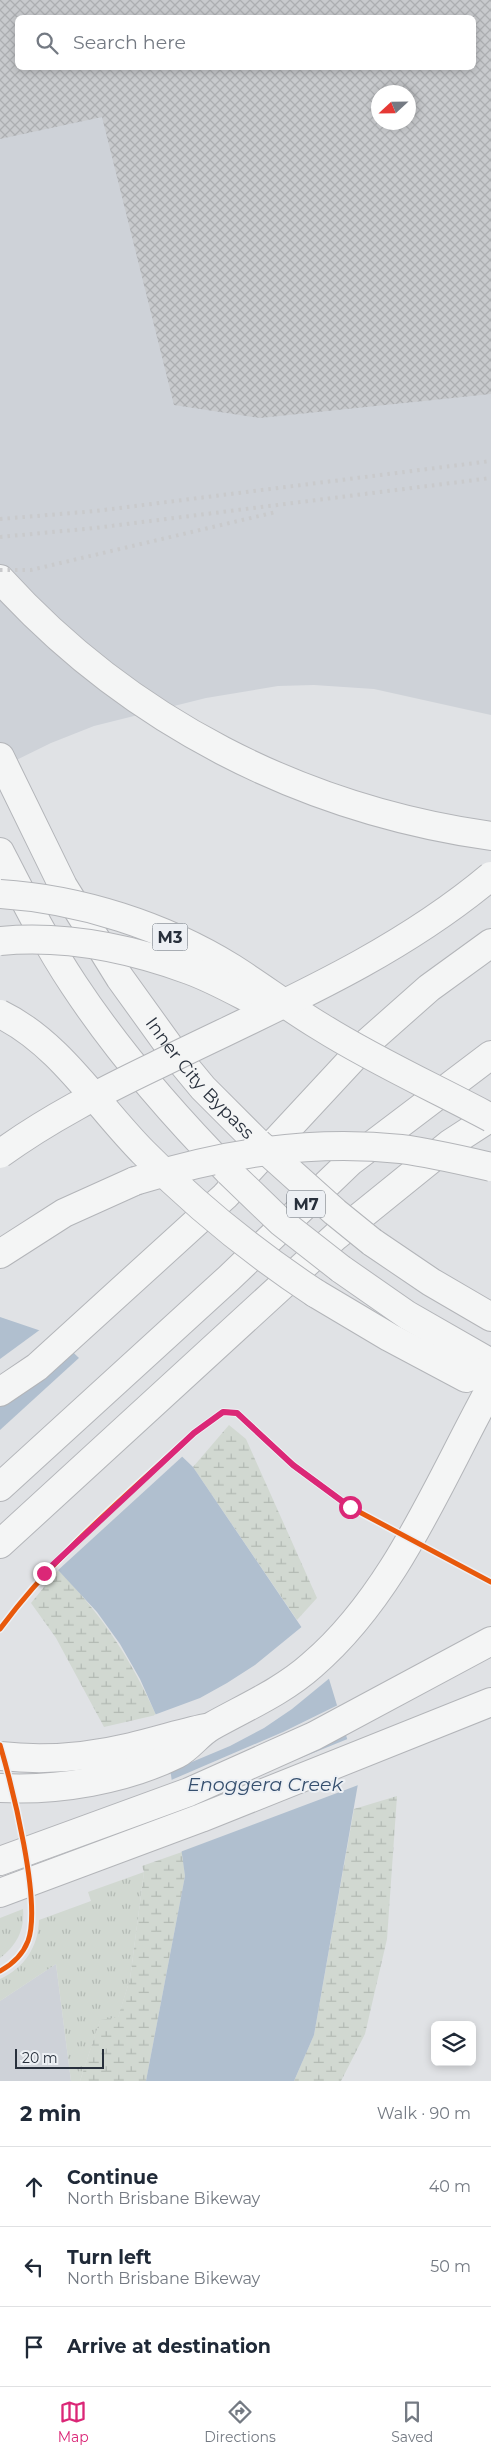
<!DOCTYPE html>
<meta charset="utf-8">
<style>
body{margin:0;font-family:Montserrat,sans-serif;background:#f2f2f3;color:#1f2937}
.controls{position:absolute;right:15px;bottom:15px;display:grid;overflow:hidden;border-radius:8px;box-shadow:0 2px 8px #0003}
.controls button{width:45px;height:45px;display:grid;place-items:center;padding:0;border:0;border-bottom:1px solid #e0e1e3;background:#fff;color:#1f2937;font:25px sans-serif}
.compass{position:absolute;left:371px;top:85px;width:45px;height:45px;border-radius:50%;background:#fff;box-shadow:0 2px 8px #0003;rotate:248deg}
.scale{position:absolute;left:15px;bottom:12px;width:89px;box-sizing:border-box;padding-left:5px;border:2px solid #28303c;border-top:0;font-size:14px;line-height:18px;white-space:nowrap;color:#28303c;-webkit-text-stroke:4px #edf0f4;paint-order:stroke}
.stop{position:absolute;width:15px;height:15px;margin:-11px;border:4px solid #db2777;border-radius:50%;background:#fff}
.stop.end{background:#db2777;border-color:#fff;box-shadow:0 1px 5px #0008}
.list{margin:0;padding:0;list-style:none}
h2{display:flex;justify-content:space-between;align-items:center;height:65px;margin:0;padding:0 20px;font-size:21px}
h2 small{font-size:16px;font-weight:400;color:#747a83}
.list li{display:grid;grid-template-columns:32px 1fr auto;gap:15px;align-items:center;box-sizing:border-box;height:80px;padding:0 20px;border-top:1px solid #e0e1e3}
.list b{display:block;font-size:19px;white-space:nowrap}
.list p{margin:0;font-size:16px;white-space:nowrap;color:#747a83}
.list em{font-size:16px;font-style:normal;color:#747a83}
.icon{flex:none;width:28px;height:28px;fill:none;stroke:currentColor;stroke-width:2;stroke-linecap:round;stroke-linejoin:round}
.map{position:relative;flex:none;width:491px;height:2081px;overflow:hidden}
.search{position:absolute;background:#fff;box-shadow:0 2px 8px #0003;left:15px;right:15px;top:15px;height:55px;display:flex;align-items:center;gap:12px;box-sizing:border-box;padding:0 18px;border-radius:8px;color:#747a83;font-size:19px}
.sheet{height:305px;background:#fff}
nav{display:flex;justify-content:space-around;align-items:center;box-sizing:border-box;height:70px;border-top:1px solid #e0e1e3;background:#fff;font-size:14px;color:#747a83}
nav a{display:grid;justify-items:center;gap:2px}
nav .on{color:#db2777}
.map>svg:first-child{display:block}
.built{fill:#ced2d8;fill-rule:evenodd}
.grass{fill:url(#grass-tufts)}
.wetland{fill:url(#wetland-marsh)}
.water{fill:#b0bfcf}
.pier{fill:#e0e2e5}
.building{fill:url(#building-cross-hatch);fill-rule:evenodd}
.lines{fill:none;stroke-linecap:round;stroke-linejoin:round}
.highway-casing{stroke:#b3b5b9;stroke-width:30}
.highway{stroke:#f4f5f5;stroke-width:28}
.rail{stroke:#c9cacc;stroke-width:4;stroke-dasharray:2.5 5;stroke-linecap:butt}
.highway-bridge-casing{stroke:#b3b5b9;stroke-width:30;stroke-linecap:butt}
.highway-bridge{stroke:#f4f5f5;stroke-width:28}
.cycleway-casing{stroke:#edf0f4;stroke-width:8}
.cycleway{stroke:#e8590c;stroke-width:5}
.route{stroke:#db2777;stroke-width:6}
.labels{text-anchor:middle;stroke-width:4;stroke-linejoin:round;paint-order:stroke}
.shield{fill:#edf0f4;stroke:#636a73;stroke-width:1}
.shield-label{font-size:16px;font-weight:bold;fill:#28303c}
.street-label{font-size:18px;fill:#28303c;stroke:#edf0f4}
.water-label{font-size:19px;font-style:italic;fill:#354f6e;stroke:#edf0f4}
</style>
<div class="map">
<svg width="491" height="2081" viewBox="0 0 491 2081">
<defs>
<pattern id="grass-tufts" width="24" height="20" patternUnits="userSpaceOnUse" patternTransform="scale(1.25)"><rect width="24" height="20" fill="#d1d8d1"/><path d="M3 7l-1-3M5 7V3M7 7l1-3M15 17l-1-3M17 17v-4M19 17l1-3" fill="none" stroke="#b3bab4"/></pattern>
<pattern id="wetland-marsh" width="20" height="14" patternUnits="userSpaceOnUse" patternTransform="scale(1.25)"><rect width="20" height="14" fill="#d1d8d1"/><path d="M1 5h8M5 5V1M11 12h8M15 12V8" fill="none" stroke="#b3bab4"/></pattern>
<pattern id="building-cross-hatch" width="8" height="8" patternUnits="userSpaceOnUse" patternTransform="scale(1.25)"><rect width="8" height="8" fill="#c8cacd"/><path d="M0 0l8 8M0 8l8-8" fill="none" stroke="#acaeb1"/></pattern>
</defs>
<rect width="100%" height="100%" fill="#e0e2e5"/>
<g class="built">
<path d="M0 0H491V715L374 689 314 685 278 686 206 698 94 726 51 743 0 768ZM18 18H474V68H18ZM378 92H408V122H378Z"/>
<path d="M56 1964 71 2081H0V2001Z"/>
</g>
<g class="grass">
<path d="M144 1872 130 1979 118 2018 100 2021 80 2081H71L56 1964 0 2001V1979C25 1967 38 1947 39 1920L91 1901 88 1892Z"/>
<path d="M23 1909C25 1930 16 1946 0 1958V1918Z"/>
</g>
<g class="wetland">
<path d="M229 1425 246 1439 317 1598 297 1620 193 1467Z"/>
<path d="M58 1570C101 1613 131 1659 156 1715L104 1727 56 1638 31 1603Z"/>
<path d="M397 1796 387 1939 365 2034 341 2081H294L314 2035 354 1809Z"/>
<path d="M182 1852 185 1876 146 2081H80L100 2020 118 2017 130 1979 144 1872 142 1866Z"/>
</g>
<path class="water" d="M0 1317 56 1336 193 1467 323 1659 359 1778 314 2035 294 2081H146L185 1876 171 1775 156 1715 140 1679 120 1644 97 1612 58 1570 0 1519Z"/>
<g class="pier">
<path d="M41 1329 57 1334 0 1405V1359Z"/>
<path d="M80 1357 184 1455 56 1572 0 1522V1430Z"/>
<path d="M304 1625 325 1657 331 1677 292 1709 264 1728 230 1746 168 1772 154 1715 200 1698 227 1683 255 1665Z"/>
<path d="M340 1704 348 1730 254 1777 350 1738 362 1777 361 1784 180 1852 169 1781 283 1732Z"/>
</g>
<path class="building" d="M0 0H491V394L260 418 174 405 102 117 0 139ZM18 18H474V68H18ZM378 92H408V122H378Z"/>
<g class="lines">
<g class="highway-casing">
<g id="highway">
<path d="M0 579C129 721 301 809 491 836"/>
<path id="s1" d="M0 757 63 886 120 978 174 1053 203 1088 257 1142"/>
<path d="M0 852C23 897 46 943 74 985 119 1053 172 1114 229 1172"/>
<path d="M372 1242 431 1282 491 1317"/>
<path d="M0 1254 64 1213 135 1181"/>
<path d="M341 1269 407 1315 491 1363"/>
<path d="M315 1293 389 1337 466 1378 491 1369"/>
<path d="M0 1392 37 1367 225 1196 368 1042 429 988 491 943"/>
<path d="M0 1487 229 1278 351 1161 491 1055"/>
<path d="M0 1544 336 1236 451 1143 491 1117"/>
<path d="M0 1756C43 1761 89 1757 131 1747 156 1741 181 1733 206 1728"/>
<path d="M0 1788C58 1791 125 1780 177 1754 190 1747 199 1733 212 1726 246 1707 283 1691 312 1665 395 1594 439 1481 491 1387"/>
<path d="M0 1861 189 1792 314 1736 491 1641"/>
<path d="M0 1893 201 1818 491 1702"/>
</g>
</g>
<use href="#highway" class="highway"/>
<g class="rail">
<path d="M0 519 96 511 491 461"/>
<path d="M0 537 95 528 491 478"/>
<path d="M0 570H31L276 512"/>
</g>
<g class="highway-bridge-casing">
<g id="highway-bridge">
<path d="M0 894C80 899 164 926 232 968 262 987 291 1009 321 1027 375 1061 435 1088 491 1118"/>
<path d="M0 941C64 935 129 948 189 970 214 979 238 993 262 1005"/>
<path d="M0 1014C60 1043 98 1107 144 1153 196 1206 253 1252 315 1293"/>
<path d="M258 1143 335 1212 372 1242"/>
<path d="M0 1154C48 1119 101 1092 155 1066 270 1009 391 960 491 876"/>
<path d="M229 1172 281 1222 341 1269"/>
<path d="M135 1181C222 1154 310 1139 401 1149 432 1153 461 1160 491 1167"/>
</g>
</g>
<use href="#highway-bridge" class="highway-bridge"/>
<g class="cycleway-casing">
<g id="cycleway">
<path d="M0 1629C55 1554 126 1496 194 1433L223 1412 237 1413 293 1465 350 1507 491 1582"/>
<path d="M0 1745C12 1786 42 1903 28 1941 23 1954 13 1964 0 1971"/>
</g>
</g>
<use href="#cycleway" class="cycleway"/>
</g>
<g class="lines">
<path class="route" d="M44 1573 194 1433 223 1412 237 1413 293 1465 350 1507"/>
</g>
<g class="labels">
<g class="shield">
<rect x="152.5" y="923.5" width="35" height="27" rx="4"/>
<rect x="287" y="1190.5" width="38" height="27" rx="4"/>
</g>
<g class="shield-label">
<text x="170" y="943">M3</text>
<text x="306" y="1210">M7</text>
</g>
<g class="street-label">
<text dy="6" stroke="none"><textPath href="#s1" startOffset="380">Inner City Bypass</textPath></text>
</g>
<g class="water-label">
<text x="265" y="1791">Enoggera Creek</text>
</g>
</g>
</svg>
<div class="controls">
<button><svg class="icon" aria-label="layers" viewBox="0 0 24 24"><path d="M12 4l9 5-9 5-9-5zM3 14l9 5 9-5"/></svg></button>
</div>
<svg class="compass" viewBox="-18 -18 36 36"><path d="M0-13l5 13h-10z" fill="#e53935"/><path d="M0 13l5-13h-10z" fill="#747a83"/></svg>
<div class="scale">20 m</div>
<div class="stop" style="left:350px;top:1507px"></div>
<div class="stop end" style="left:44px;top:1573px"></div>
<div class="search"><svg class="icon" aria-label="search" viewBox="0 0 24 24"><circle cx="10" cy="10" r="6"/><path d="M15 15l6 6"/></svg>Search here</div>
</div>
<section class="sheet">
<h2>2 min<small>Walk · 90 m</small></h2>
<ul class="list">
<li><svg class="icon" aria-label="ahead" viewBox="0 0 24 24"><path d="M12 20V5M6 11l6-6 6 6"/></svg><div><b>Continue</b><p>North Brisbane Bikeway</p></div><em>40 m</em></li>
<li><svg class="icon" aria-label="left" viewBox="0 0 24 24"><path d="M17 20v-9H6M10 6l-5 5 5 5"/></svg><div><b>Turn left</b><p>North Brisbane Bikeway</p></div><em>50 m</em></li>
<li><svg class="icon" aria-label="arrive" viewBox="0 0 24 24"><path d="M6 21V4h12l-3 4 3 4H6"/></svg><div><b>Arrive at destination</b></div></li>
</ul>
</section>
<nav>
<a class="on"><svg class="icon" aria-label="map" viewBox="0 0 24 24"><path d="M3 6l6-2 6 2 6-2v14l-6 2-6-2-6 2zM9 4v14M15 6v14"/></svg>Map</a>
<a><svg class="icon" aria-label="directions" viewBox="0 0 24 24"><path d="M12 3l9 9-9 9-9-9zM9 14v-3h6M13 9l2 2-2 2"/></svg>Directions</a>
<a><svg class="icon" aria-label="saved" viewBox="0 0 24 24"><path d="M7 4h10v16l-5-4-5 4z"/></svg>Saved</a>
</nav>
